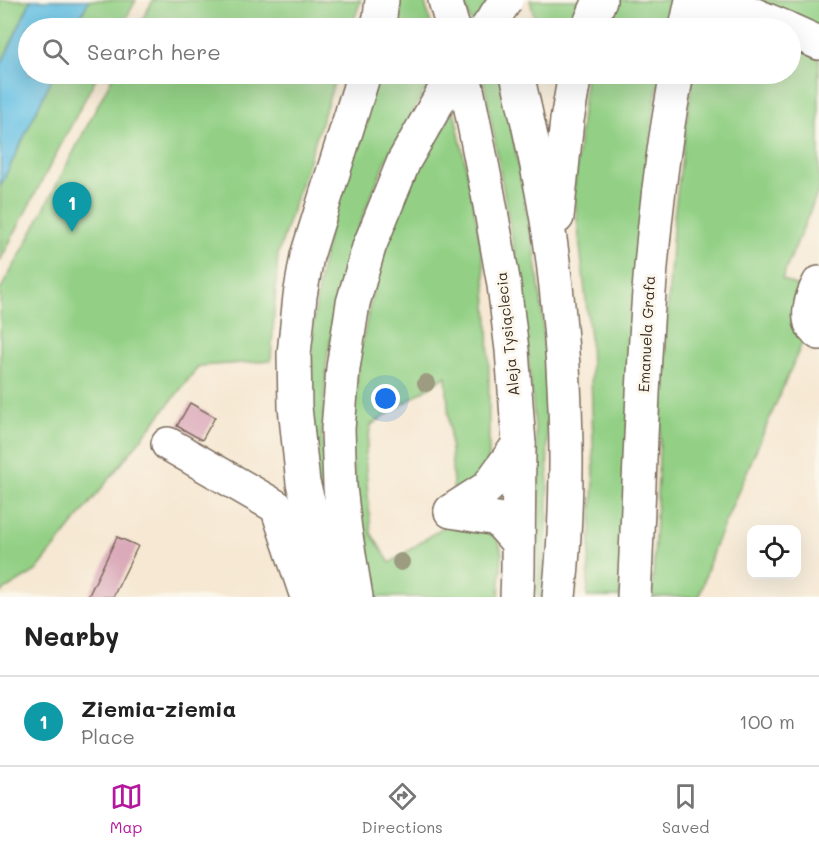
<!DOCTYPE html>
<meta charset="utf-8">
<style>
body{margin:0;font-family:Mali,sans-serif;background:#f2f2f2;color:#222}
.controls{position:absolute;right:18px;bottom:18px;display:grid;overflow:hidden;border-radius:12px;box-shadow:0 6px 24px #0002}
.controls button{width:54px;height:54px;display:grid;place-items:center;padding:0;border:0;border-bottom:2px solid #e0e0e0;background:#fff;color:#222;font:30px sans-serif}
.you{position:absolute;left:386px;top:399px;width:21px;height:21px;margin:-15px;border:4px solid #fff;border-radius:50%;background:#1a73e8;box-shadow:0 0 0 9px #1a73e833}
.badge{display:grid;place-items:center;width:39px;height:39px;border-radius:50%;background:#b5179e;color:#fff;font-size:20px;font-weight:700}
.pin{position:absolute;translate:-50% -50px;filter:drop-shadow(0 2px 3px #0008)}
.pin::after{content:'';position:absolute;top:32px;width:21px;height:18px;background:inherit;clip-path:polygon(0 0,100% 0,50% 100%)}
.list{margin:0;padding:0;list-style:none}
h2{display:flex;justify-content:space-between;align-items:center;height:78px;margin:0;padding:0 24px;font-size:26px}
h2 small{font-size:20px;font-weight:400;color:#767676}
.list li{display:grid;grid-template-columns:39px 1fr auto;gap:18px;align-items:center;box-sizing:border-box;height:90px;padding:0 24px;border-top:2px solid #e0e0e0}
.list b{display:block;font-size:22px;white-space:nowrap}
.list p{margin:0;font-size:20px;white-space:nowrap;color:#767676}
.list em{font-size:20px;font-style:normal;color:#767676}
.icon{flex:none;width:33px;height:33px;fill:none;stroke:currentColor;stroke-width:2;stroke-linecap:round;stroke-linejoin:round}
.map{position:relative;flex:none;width:819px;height:597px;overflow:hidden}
.search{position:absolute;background:#fff;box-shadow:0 6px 24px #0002;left:18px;right:18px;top:18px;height:66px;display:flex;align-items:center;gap:15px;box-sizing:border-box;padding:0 21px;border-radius:33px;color:#767676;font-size:22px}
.sheet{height:168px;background:#fff}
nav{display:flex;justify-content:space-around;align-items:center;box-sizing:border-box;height:84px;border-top:2px solid #e0e0e0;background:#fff;font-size:16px;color:#767676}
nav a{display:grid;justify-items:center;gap:3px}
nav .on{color:#b5179e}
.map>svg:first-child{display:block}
.green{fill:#93d085;stroke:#677d52;stroke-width:1.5}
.water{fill:#66c1e4;stroke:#507681;stroke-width:1.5}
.building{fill:#dbaaba}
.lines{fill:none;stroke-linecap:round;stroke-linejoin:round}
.minor-casing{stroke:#7c6c5d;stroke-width:36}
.major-casing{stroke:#7c6c5d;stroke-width:36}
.minor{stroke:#fff;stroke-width:33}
.major{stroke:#fff;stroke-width:33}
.major-bridge-casing{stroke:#7c6c5d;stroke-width:36;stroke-linecap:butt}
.major-bridge{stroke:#fff;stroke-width:33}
.tree{fill:#9d9b80}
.labels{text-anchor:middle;stroke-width:6;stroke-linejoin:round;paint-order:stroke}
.street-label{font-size:15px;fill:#3b2a1e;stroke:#fbf7ec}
</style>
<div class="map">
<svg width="819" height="597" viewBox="0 0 819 597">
<rect width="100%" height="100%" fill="#fbf7ec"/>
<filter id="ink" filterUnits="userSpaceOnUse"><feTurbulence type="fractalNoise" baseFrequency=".0167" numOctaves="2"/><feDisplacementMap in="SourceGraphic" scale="12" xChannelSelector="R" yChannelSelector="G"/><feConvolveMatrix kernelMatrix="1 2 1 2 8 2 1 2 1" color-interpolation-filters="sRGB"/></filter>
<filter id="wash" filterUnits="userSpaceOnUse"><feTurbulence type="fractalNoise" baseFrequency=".008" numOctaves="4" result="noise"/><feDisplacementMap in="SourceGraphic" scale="24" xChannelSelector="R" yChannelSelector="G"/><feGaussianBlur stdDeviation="1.35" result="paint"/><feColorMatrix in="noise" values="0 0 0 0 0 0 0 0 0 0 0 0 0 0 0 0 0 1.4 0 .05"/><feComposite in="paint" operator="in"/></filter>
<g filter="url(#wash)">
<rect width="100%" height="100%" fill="#f6e8d3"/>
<g class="green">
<path d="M0 0H31L0 67Z"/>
<path d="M89 0H136L121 28H75Z"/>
<path d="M153 0H361L351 28H138Z"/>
<path d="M395 0H424L432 28H389Z"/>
<path d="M463 0H485L491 28H473Z"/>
<path d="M530 0H587L575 28H537Z"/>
<path d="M612 0H677L671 28H599Z"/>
<path d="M750 0H819V29Z"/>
<path d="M791 44 819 57V189L782 279 801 288 791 325 805 336 714 548 699 597H652L663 379 674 217 693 74H790Z"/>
<path d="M54 74H98L0 261V187Z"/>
<path d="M114 74H337L278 254 271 361 199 366 36 571 0 593V290L19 257Z"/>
<path d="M377 74H434L387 158 371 196 356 234 338 300 327 358 322 433 329 550 311 478 310 411 313 325 321 269 336 200Z"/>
<path d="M482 74H501L536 259 542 310 547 388 548 516 542 597H537L540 516 538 458 522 295 490 114Z"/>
<path d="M586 74H661L656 95 639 238 620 597H587L594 479 590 338 574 191Z"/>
<path d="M454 110C465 162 477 215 484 268 491 330 488 394 489 457L483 473 454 498 446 376 371 425 365 456 371 533 390 563 455 519 471 520 499 541 502 554 499 597H372L351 454 359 358 374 285 397 212 420 168Z"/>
</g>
<path class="water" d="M31 0H89L75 28H28V74H54L0 187V67Z"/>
<g id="blocks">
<g class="building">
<path d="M190 403 215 417 202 440 177 426Z"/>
<path d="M117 537 138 546 113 597H88Z"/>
</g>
</g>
</g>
<g filter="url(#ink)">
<use href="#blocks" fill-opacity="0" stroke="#7c6c5d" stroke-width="1.5"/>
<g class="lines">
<g class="minor-casing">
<g id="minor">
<path d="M690 28 710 12 731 5 786 28"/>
<path d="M790 30 819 43"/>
<path d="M819 283C812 296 802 323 819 333"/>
<path d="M168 444 277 507 307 597"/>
<path d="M451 511 487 488 519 444"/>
<path d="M451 511 497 519 518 543"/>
<path d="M634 597C643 422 643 246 677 74"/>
</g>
</g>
<g class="major-casing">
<g id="major">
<path d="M445 0 453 28"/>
<path d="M728 0 731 5"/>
<path d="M377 28 380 17 382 0"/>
<path d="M588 28 600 0"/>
<path d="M686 28 692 0"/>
<path d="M464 74 488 194 504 285 512 350 519 444 518 570 517 597"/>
<path d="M517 74C531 136 545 198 553 261 567 373 571 485 559 597"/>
<path d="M557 217 567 120 575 74"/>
<path d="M336 597 303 483 295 407 294 354 300 296 307 256 364 74"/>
<path d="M356 597 345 530 340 487 338 429 343 368 353 303 369 247 404 161 444 91 456 74"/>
</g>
</g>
<use href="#minor" class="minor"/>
<use href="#major" class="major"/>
<g class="major-bridge-casing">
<path id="major-bridge" d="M487 28 506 0"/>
</g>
<use href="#major-bridge" class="major-bridge"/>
</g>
<g class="tree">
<circle cx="426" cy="383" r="9"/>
<circle cx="401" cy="562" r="9"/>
</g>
</g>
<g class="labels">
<g class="street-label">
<text transform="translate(508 334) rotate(-96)" y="5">Aleja Tysiąclecia</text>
<text transform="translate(647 334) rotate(-87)" y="5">Emanuela Grafa</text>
</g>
</g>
</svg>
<div class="controls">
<button><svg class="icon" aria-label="locate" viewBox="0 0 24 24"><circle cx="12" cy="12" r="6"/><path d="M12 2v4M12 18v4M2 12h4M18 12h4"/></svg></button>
</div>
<div class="you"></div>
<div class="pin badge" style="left:72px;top:232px;background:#0f9aa8">1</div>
<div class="search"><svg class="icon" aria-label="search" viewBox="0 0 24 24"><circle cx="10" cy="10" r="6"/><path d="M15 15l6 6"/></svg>Search here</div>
</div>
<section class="sheet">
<h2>Nearby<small></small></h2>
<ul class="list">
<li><span class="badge" style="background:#0f9aa8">1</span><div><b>Ziemia-ziemia</b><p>Place</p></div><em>100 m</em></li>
</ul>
</section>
<nav>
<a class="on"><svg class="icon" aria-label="map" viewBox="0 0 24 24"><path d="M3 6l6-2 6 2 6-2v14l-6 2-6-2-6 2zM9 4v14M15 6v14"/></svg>Map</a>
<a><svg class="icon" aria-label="directions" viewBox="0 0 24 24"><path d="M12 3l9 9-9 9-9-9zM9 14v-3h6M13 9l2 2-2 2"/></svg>Directions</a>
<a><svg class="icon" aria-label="saved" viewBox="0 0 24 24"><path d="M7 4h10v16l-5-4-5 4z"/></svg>Saved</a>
</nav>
